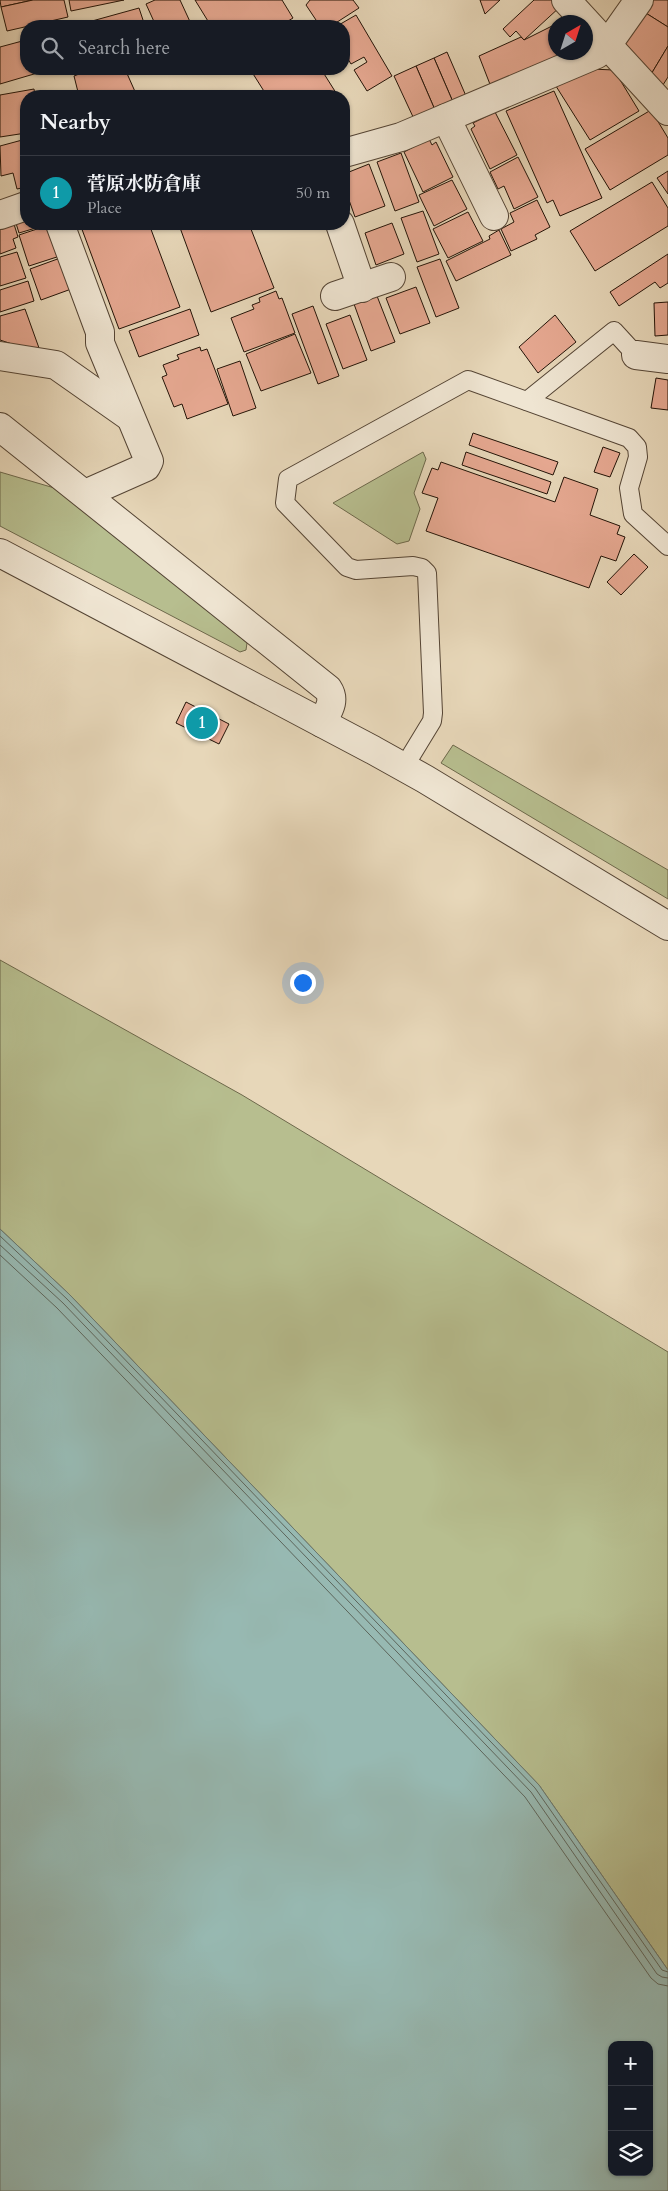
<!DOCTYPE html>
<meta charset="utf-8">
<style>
body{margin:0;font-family:Cardo,"Noto Serif JP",serif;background:#242831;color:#f1f3f6}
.controls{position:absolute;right:15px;bottom:15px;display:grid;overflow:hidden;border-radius:10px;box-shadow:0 1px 4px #0004}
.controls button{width:45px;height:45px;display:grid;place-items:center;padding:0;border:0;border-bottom:1px solid #363941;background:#171b24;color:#f1f3f6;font:25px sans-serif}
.compass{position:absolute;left:548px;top:15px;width:45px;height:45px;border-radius:50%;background:#171b24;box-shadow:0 1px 4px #0004;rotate:39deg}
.you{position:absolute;left:302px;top:982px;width:18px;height:18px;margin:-12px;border:4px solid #fff;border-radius:50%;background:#1a73e8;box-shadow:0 0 0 8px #1a73e833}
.badge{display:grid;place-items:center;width:32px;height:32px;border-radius:50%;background:#7c3aed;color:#fff;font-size:16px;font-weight:700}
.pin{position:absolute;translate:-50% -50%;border:2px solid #fff;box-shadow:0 1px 5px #0006}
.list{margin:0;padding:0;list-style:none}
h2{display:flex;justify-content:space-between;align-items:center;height:65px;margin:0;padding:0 20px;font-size:21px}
h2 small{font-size:16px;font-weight:400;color:#9ea1a6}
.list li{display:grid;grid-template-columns:32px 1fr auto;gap:15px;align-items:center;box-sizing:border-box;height:75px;padding:0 20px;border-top:1px solid #363941}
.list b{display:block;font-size:19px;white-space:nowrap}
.list p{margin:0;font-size:16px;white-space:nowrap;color:#9ea1a6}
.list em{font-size:16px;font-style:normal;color:#9ea1a6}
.icon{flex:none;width:28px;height:28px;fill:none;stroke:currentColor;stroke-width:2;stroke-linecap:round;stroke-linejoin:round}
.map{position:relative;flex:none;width:668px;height:2191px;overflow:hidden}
.search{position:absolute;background:#171b24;box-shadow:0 1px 4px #0004;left:20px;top:20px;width:330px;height:55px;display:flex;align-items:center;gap:12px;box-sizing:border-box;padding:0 18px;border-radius:20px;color:#9ea1a6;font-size:19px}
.panel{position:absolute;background:#171b24;box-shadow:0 1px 4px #0004;left:20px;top:90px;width:330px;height:140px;border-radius:20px}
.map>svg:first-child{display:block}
.green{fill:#b7be8f;stroke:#6d684b}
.water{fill:#97b9b2;stroke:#69776e;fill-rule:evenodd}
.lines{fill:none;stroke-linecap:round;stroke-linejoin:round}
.shore{stroke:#5d665c;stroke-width:1}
.building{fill:#e6a891;stroke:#231307}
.service-casing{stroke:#544434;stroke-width:20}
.minor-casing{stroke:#544434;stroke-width:30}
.tertiary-casing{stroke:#544434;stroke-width:30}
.service{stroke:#efe5d2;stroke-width:18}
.minor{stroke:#efe5d2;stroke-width:28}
.tertiary{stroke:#efe5d2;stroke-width:28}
</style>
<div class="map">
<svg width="668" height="2191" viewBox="0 0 668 2191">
<rect width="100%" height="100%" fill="#e7d7b9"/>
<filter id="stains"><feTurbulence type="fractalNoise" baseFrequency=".004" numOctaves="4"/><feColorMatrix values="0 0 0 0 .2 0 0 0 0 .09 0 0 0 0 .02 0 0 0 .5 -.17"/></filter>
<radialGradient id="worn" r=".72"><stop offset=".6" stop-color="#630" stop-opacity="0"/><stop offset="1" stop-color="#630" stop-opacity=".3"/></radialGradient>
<g class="green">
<path d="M423 452 426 459 414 493 420 509 409 541 397 544 333 503Z"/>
<path d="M0 472 68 492 247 643 246 650 240 652 233 648 0 526Z"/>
<path d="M453 745 668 870V899L441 763Z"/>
<path d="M0 960 242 1095 668 1352V1970L539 1785 70 1295 0 1229Z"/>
</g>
<path class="water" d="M0 1229 70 1295 539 1785 668 1970V2191H0ZM612 2045H649V2172H612Z"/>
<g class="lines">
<g class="shore">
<path d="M0 1236 67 1299 535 1788 662 1970 668 1972"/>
<path d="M0 1245 63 1303 531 1792 657 1974 662 1977 668 1978"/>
<path d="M0 1255 57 1308 525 1797 651 1978 658 1984 668 1986"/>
</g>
</g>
<g class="building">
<path d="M0 0H33L1 7Z"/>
<path d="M33 0H64L68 17 7 31 1 7Z"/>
<path d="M69 0H124L71 11Z"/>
<path d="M155 0H180L192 26H156L146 4Z"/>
<path d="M195 0H282L293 18 280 26H211Z"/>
<path d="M310 0H353L359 8 331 26H320L306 5Z"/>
<path d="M480 0H500L485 14Z"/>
<path d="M534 0H555L561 6 524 40 516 31 510 37 503 29Z"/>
<path d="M647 0H668V27L641 10Z"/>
<path d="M139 8 145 26H74Z"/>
<path d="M641 10 668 27V46L650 76 620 44Z"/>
<path d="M356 15 392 76 367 91 354 70 367 62 364 57 351 64 344 52V26H337Z"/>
<path d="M556 24V52H580L493 92 479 56 521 37 524 40Z"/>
<path d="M26 40V69H51L0 84V47Z"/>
<path d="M668 46V77L661 88 650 76Z"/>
<path d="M447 52 466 96 453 102 434 58Z"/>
<path d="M434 58 453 102 435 110 416 66Z"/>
<path d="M416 66 435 110 414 119 394 76Z"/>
<path d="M92 69H125L137 96H79L74 76Z"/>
<path d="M250 69H321L338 96H267Z"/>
<path d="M591 69 614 70 639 111 590 140 554 83Z"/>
<path d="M34 89 35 96H26V133L0 137V95Z"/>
<path d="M554 91 602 198 560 216 553 200 547 203 506 111Z"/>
<path d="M651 110 668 138V155L610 190 585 149Z"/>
<path d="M495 112 517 155 490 169 471 129 475 126 473 123Z"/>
<path d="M26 139V187L17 189 13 173 1 176 0 146Z"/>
<path d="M429 139 432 145 436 142 453 177 423 192 404 152Z"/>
<path d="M401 153 419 202 395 211 377 162Z"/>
<path d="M518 157 538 197 514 209 504 186 498 189 490 172Z"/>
<path d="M369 164 385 206 355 217 344 186V174Z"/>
<path d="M668 171V194L657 178Z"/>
<path d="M452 180 467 209 434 226 419 195Z"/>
<path d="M652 182 668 208V226L595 271 570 231Z"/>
<path d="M537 200 550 227 535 235 537 239 511 251 501 229 514 222 510 213Z"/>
<path d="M423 211 439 254 417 262 401 218Z"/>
<path d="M468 212 483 241 448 258 433 229Z"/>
<path d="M26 217V224H49L19 233 15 220Z"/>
<path d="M13 221 18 237 13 239 16 248 0 254V225Z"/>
<path d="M392 223 404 254 376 265 365 233Z"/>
<path d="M52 224 63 255 29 266 19 235Z"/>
<path d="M80 224H149L180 307 119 329Z"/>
<path d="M183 224H249L274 288 211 312 179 225Z"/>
<path d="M499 230 511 255 456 281 446 261 490 239 489 236Z"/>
<path d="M17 252 26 278 0 286V257Z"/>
<path d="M668 254V283L660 288 655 282 619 306 610 292Z"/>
<path d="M63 257 74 288 41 300 30 269Z"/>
<path d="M440 259 459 308 436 317 417 267Z"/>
<path d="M28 281 34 301 0 312V290Z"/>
<path d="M416 287 430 323 400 334 386 298Z"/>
<path d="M276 291 279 299 282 298 295 333 244 352 231 318 254 309 252 305 260 302 259 298Z"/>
<path d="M377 296 395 342 371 351 354 304Z"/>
<path d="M668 302V335L655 336 654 303Z"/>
<path d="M313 306 339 376 318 384 292 314Z"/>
<path d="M25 309 39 348 30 350 0 340V316Z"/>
<path d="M190 309 199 335 139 357 129 331Z"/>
<path d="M350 315 367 360 343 369 326 324Z"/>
<path d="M555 315 576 342 538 373 519 347Z"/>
<path d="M295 334 311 373 261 391 246 354Z"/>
<path d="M200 347 201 351 207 349 228 404 187 419 182 404 174 407 162 377 167 375 163 365 179 359 177 355Z"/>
<path d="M240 361 256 408 233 416 217 369Z"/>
<path d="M656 378 668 380V410L651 408Z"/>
<path d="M473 433 558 462 553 475 469 445Z"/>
<path d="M603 447 620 453 610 477 594 472Z"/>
<path d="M466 452 551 482 547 494 462 465Z"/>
<path d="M441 462 555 502 564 477 598 489 590 515 620 526 617 534 625 537 616 561 601 556 589 588 426 531 438 498 422 493 432 468 438 470Z"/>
<path d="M634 554 648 567 621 595 607 582Z"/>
<path d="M186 702 229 724 219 744 176 723Z"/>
</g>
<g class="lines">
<g class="service-casing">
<g id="service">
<path d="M527 401 614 331 636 355"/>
<path d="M404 767 432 721 433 713 427 573 422 568 413 566 356 570 347 567 285 503 288 479 468 380 629 438 637 447 638 457 629 488 633 514 668 546"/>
</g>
</g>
<g class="minor-casing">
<g id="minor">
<path d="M566 0 668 111"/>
<path d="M446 118 494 216"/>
<path d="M344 153 401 137 597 54 608 44 639 0"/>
<path d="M0 215 26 206"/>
<path d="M60 224 100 332V343L149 461 146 467 85 494"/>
<path d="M340 224 362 288"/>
<path d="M335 296 391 277"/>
<path d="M636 355 668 359"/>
<path d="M0 356 56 365 130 417"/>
<path d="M0 427 328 689C336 701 328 711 322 723"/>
</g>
</g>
<g class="tertiary-casing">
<path id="tertiary" d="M0 553 373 750 425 779 668 926"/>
</g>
<use href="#service" class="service"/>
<use href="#minor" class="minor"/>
<use href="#tertiary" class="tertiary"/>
</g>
<rect width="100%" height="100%" filter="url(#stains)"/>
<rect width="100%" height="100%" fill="url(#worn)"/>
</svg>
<div class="controls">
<button>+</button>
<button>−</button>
<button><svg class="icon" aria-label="layers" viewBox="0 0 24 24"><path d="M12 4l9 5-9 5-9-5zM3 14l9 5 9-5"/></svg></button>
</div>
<svg class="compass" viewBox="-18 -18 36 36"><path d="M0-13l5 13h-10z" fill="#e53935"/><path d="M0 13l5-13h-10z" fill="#9ea1a6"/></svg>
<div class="you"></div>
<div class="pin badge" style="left:202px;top:723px;background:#0f9aa8">1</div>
<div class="search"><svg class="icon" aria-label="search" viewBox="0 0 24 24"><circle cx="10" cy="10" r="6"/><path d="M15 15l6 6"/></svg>Search here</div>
<section class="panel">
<h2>Nearby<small></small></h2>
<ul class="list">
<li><span class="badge" style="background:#0f9aa8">1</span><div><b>菅原水防倉庫</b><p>Place</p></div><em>50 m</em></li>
</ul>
</section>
</div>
